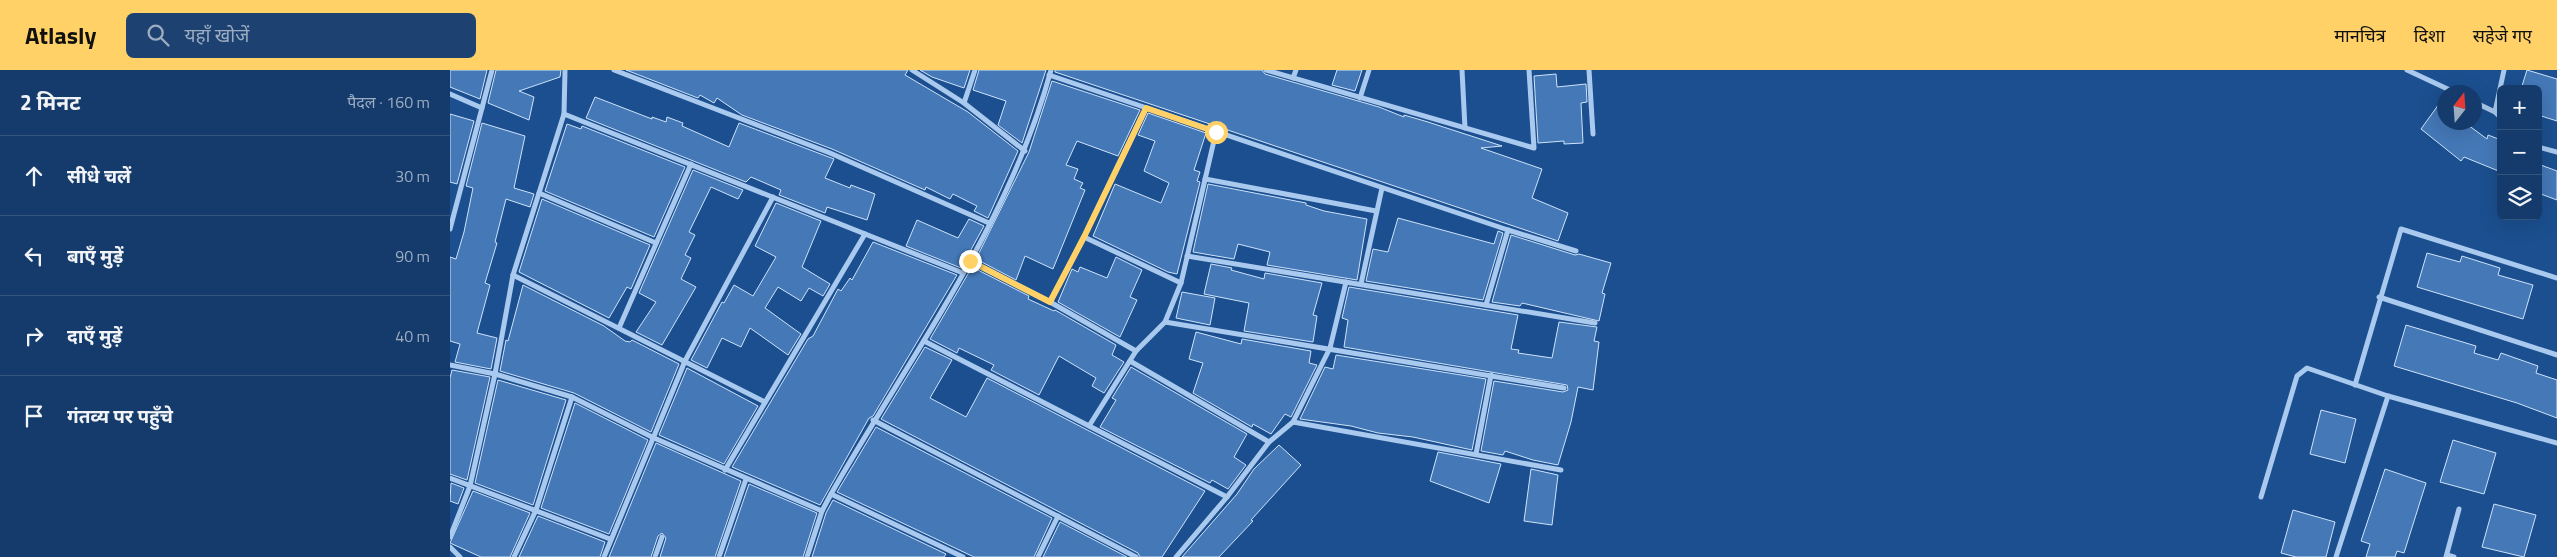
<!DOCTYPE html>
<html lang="hi">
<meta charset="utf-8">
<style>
body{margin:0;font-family:"Titillium Web","Noto Sans Devanagari",sans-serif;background:#1d4271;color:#f1f3f6}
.controls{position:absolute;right:15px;top:15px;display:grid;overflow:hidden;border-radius:8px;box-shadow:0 5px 20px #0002}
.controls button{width:45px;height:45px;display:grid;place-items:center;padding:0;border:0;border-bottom:1px solid #33557e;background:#143b6b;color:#f1f3f6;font:25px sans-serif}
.compass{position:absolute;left:1987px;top:15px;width:45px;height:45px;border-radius:50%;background:#143b6b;box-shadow:0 5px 20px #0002;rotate:17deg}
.stop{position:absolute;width:15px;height:15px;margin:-11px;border:4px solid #ffd166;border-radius:50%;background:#fff}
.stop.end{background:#ffd166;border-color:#fff;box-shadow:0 1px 5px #0008}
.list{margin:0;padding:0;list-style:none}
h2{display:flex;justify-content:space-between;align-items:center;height:65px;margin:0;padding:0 20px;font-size:21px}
h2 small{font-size:16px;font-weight:400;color:#9dadc1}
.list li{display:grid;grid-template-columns:32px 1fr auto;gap:15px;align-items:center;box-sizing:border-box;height:80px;padding:0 20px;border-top:1px solid #33557e}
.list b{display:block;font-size:19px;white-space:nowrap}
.list em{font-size:16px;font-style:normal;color:#9dadc1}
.icon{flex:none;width:28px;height:28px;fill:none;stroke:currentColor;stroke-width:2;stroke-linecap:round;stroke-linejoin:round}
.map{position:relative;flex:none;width:2107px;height:487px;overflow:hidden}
header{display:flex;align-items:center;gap:30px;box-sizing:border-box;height:70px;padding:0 25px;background:#ffd166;color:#111}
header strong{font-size:24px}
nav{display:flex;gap:28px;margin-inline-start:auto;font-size:18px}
.search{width:350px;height:45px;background:#1d4271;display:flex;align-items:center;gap:12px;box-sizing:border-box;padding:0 18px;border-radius:8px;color:#9dadc1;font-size:19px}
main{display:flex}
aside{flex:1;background:#143b6b}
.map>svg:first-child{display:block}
.building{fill:#4478b7;stroke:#cfe3fa}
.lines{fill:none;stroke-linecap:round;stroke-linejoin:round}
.street{stroke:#a9c9ee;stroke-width:5}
.route{stroke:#ffd166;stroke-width:6}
</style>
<header>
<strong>Atlasly</strong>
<div class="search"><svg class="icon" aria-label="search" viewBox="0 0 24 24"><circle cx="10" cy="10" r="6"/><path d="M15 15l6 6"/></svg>यहाँ खोजें</div>
<nav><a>मानचित्र</a><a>दिशा</a><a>सहेजे गए</a></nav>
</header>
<main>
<aside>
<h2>2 मिनट<small>पैदल · 160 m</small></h2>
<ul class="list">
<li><svg class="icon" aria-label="ahead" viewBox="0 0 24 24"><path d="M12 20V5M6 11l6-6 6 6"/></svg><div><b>सीधे चलें</b></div><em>30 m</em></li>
<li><svg class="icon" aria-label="left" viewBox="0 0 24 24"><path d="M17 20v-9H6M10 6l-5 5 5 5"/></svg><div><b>बाएँ मुड़ें</b></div><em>90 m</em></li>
<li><svg class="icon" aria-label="right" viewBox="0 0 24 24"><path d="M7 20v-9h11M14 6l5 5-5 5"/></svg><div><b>दाएँ मुड़ें</b></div><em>40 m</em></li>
<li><svg class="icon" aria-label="arrive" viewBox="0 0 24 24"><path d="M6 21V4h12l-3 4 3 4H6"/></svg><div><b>गंतव्य पर पहुँचे</b></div></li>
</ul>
</aside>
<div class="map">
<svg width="2107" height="487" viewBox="0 0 2107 487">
<rect width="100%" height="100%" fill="#1b4f8f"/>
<g class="building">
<path d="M0 0H37L30 29 0 17Z"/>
<path d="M46 0H111L110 7 69 21 84 27 79 50 38 33Z"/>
<path d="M176 0H458L455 5 518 42 568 81 538 148 524 141 527 136 503 124 500 129 476 117 475 120 382 79 292 45 267 28 264 33 250 25 248 28Z"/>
<path d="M470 0H520L514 18 482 7Z"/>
<path d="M529 0H596L572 73 548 55 556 31 523 20Z"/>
<path d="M605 0H812L815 4 929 37 954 47V45L978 52 1052 76 1031 78 1092 99 1082 128 1118 143 1108 171 605 2Z"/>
<path d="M887 0H912L905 21 882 15Z"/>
<path d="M2077 0 2107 9V51L2088 45V19H2071Z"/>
<path d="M1106 4 1107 17 1136 14 1137 32 1131 33 1133 73 1114 74V71L1088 73 1084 6Z"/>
<path d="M602 11 690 40 668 86 627 71 616 95 628 99 624 109 633 113 630 118 635 120 603 199 575 186 566 210 526 189 579 82Z"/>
<path d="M145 27 202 49V47L216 52 217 47 233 53 232 56 279 77 289 53 384 89 375 108 400 118 401 115 425 124 417 150 377 137 375 143 329 125 331 120 301 107 296 112 136 48Z"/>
<path d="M1994 27V52H2014L2037 69 2038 65 2051 70V102L2014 87 2011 91 1971 59Z"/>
<path d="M698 43 756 63 744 100 750 102 747 111 750 112 727 204 718 202 643 166 665 114 711 133 719 113 694 101 705 71 688 65Z"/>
<path d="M0 44 24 51 7 114 0 112Z"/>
<path d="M32 53 75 66 64 118 84 124 80 137 56 129 45 172 47 173 35 213 40 215 27 263 47 268 41 299 5 292 10 274 0 271V187L6 189 14 162 23 118 16 116Z"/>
<path d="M117 54 131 59 132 56 235 97 204 167 95 121Z"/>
<path d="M2088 94 2107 101V130L2088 123Z"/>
<path d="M243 100 293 120 288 129 261 117 239 162 245 165 235 185 241 188 231 209 246 217 212 275 186 262 206 232 189 223Z"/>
<path d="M758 114 856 133V135L874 141 917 149 907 210 817 195 820 182 788 174 784 189 743 182Z"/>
<path d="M92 129 200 175 181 219 177 217 159 248 69 202Z"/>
<path d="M326 133 371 151 352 197 380 214 373 226 359 218 351 231 328 217 315 238 351 264 338 285 300 258 291 277 272 268 257 298 241 290 272 232 274 233 284 215 303 226 326 187 305 176Z"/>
<path d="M948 148 1044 174 1048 161 1053 163 1033 230 916 211 923 179 938 182Z"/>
<path d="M519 149 534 156 511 198 456 176 467 150 508 168Z"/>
<path d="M1061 165 1125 185 1129 184 1161 193 1152 223 1155 224 1149 251 1072 233 1070 236 1042 232Z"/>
<path d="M423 172 507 205 423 346 419 348 370 435 282 397 358 269 363 266 388 219 391 221 400 208 402 210Z"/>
<path d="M1977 183 2010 192 2012 186 2050 198 2048 205 2083 215 2073 249 1967 217Z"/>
<path d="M666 187 692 200 680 227 687 230 670 267 608 232 622 199 628 202 630 197 657 208Z"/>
<path d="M761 194 782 198 781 200 814 209 815 203 872 213 863 245 867 246 863 272 794 261 799 233 754 224Z"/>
<path d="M522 197 579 226 578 229 604 241 605 240 666 275 662 285 674 292 654 323 642 316 646 308 609 286 589 325 541 300 544 295 509 278 507 283 480 269Z"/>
<path d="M73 215 154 256 175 271 180 272 182 270 229 294 201 362 124 323 50 301 56 270 58 271Z"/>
<path d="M899 217 1068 245 1061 279 1069 280 1068 283 1102 288 1109 252 1147 257 1144 271 1149 272 1143 320 1128 317 1121 352 1108 395 1083 390 1055 381 1053 385 1031 381 1044 311 1113 322 1118 320 1117 315 894 277 898 250 892 248Z"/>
<path d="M732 222 765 228 760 255 726 248Z"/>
<path d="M1956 255 2026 276 2024 283 2048 290 2051 283 2088 296 2086 303 2107 310V348L2067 333 1944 296Z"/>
<path d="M746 262 791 274 792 269 861 281 859 293 867 295 841 347 835 344 821 364 803 354 802 357 743 323 753 293 739 289Z"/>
<path d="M475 277 502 290 480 328 516 347 537 308 755 421 712 487H690L688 483 431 349Z"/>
<path d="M886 285 1036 309 1022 380 963 367 928 363 901 356 850 349 875 297 883 299Z"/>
<path d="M681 297 797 364 784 387 796 395 778 419 762 410 760 413 650 357 666 330 662 328Z"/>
<path d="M237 298 308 336 274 394 209 365Z"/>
<path d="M2 300 40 307 17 410 0 404V308Z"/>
<path d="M48 310 116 330 83 435 25 413Z"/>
<path d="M125 333 198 370 159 464 91 438Z"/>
<path d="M1871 340 1906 349 1895 393 1860 384Z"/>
<path d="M426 357 602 448 584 487H524L387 422Z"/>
<path d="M2003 370 2046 383 2034 424 1990 412Z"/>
<path d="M206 373 291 411 265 487H210L216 468 212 463 208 466 201 487H159Z"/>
<path d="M829 375 851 395 801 450 803 451 769 487H732L787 424 804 399Z"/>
<path d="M988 382 1051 394 1039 433 980 411Z"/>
<path d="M1081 399 1108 405 1102 455 1074 451Z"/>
<path d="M1935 399 1976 413 1954 483 1947 481 1945 487H1916L1920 474 1911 471Z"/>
<path d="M1 413 14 418 8 434 0 431Z"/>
<path d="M299 414 367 443 353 487H274Z"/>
<path d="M23 421 80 443 60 487H31L0 473Z"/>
<path d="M383 430 496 484 494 487H362L376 443Z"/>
<path d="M2044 434 2086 445 2074 487 2032 477Z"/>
<path d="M1843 440 1885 452 1876 487H1846L1831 483Z"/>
<path d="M88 446 155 472 150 487H69Z"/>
<path d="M610 452 677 487H593Z"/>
</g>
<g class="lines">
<g class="street">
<path d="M164 0 380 83 539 153"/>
<path d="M462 0 514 33 575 81"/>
<path d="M816 0 1084 78 1079 0"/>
<path d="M1012 0 1015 58"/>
<path d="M1139 0 1143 64"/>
<path d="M1957 0 2004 22"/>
<path d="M599 5 1058 160 1126 181"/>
<path d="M843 8 846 0"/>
<path d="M0 24 32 38"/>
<path d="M910 28 919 0"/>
<path d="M2024 32 2045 42 2051 48"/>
<path d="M514 33 525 0"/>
<path d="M2045 42 2054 0"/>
<path d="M114 44 513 203"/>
<path d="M2088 77 2107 82"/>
<path d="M755 109 926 141"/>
<path d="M89 123 206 173"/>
<path d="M0 159 42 0"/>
<path d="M634 167 731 213"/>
<path d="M737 186 1145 253"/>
<path d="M520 191 600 232 686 281"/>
<path d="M63 205 315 332"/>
<path d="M911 214 932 118"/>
<path d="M1929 227 2107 285"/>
<path d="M600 232 634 167 696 38"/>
<path d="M1036 235 1058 160"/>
<path d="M715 252 1114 318"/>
<path d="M169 258 241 94"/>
<path d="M474 271 777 427"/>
<path d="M680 291 819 372"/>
<path d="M0 295 45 304 122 327 204 368 372 441"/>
<path d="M1905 315 1951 159 2107 208"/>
<path d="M423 350 686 487"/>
<path d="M843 352 1111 400"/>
<path d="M639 356 686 281 715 252 731 213 766 62"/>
<path d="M1026 384 1041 305"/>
<path d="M275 400 415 164"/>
<path d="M0 408 160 469"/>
<path d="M381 424 513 487"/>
<path d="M1811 427 1847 306 1857 298 1938 326 2107 373"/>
<path d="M0 467 20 416 45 304 63 205 114 44 115 0"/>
<path d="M0 477 10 487"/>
<path d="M1997 485 2004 487"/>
<path d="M64 487 86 440 122 327"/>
<path d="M154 487 235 291 323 127"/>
<path d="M205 487 212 467"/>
<path d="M269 487 296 409"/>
<path d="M357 487 372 441 381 424C460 286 559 155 601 0"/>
<path d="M588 487 608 446"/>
<path d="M726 487 777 427 819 372 843 352 880 278 896 212"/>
<path d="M1886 487 1938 326"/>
<path d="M1996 487 2009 439"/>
</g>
</g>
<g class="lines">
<path class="route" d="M520 191 600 232 634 167 696 38 766 62"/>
</g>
</svg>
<div class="controls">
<button>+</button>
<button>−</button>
<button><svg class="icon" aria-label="layers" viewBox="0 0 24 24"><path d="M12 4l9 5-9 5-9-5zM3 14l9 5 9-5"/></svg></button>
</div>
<svg class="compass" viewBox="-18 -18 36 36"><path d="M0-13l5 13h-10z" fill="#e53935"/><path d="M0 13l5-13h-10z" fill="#9dadc1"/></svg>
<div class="stop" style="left:766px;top:62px"></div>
<div class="stop end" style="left:520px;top:191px"></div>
</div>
</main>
